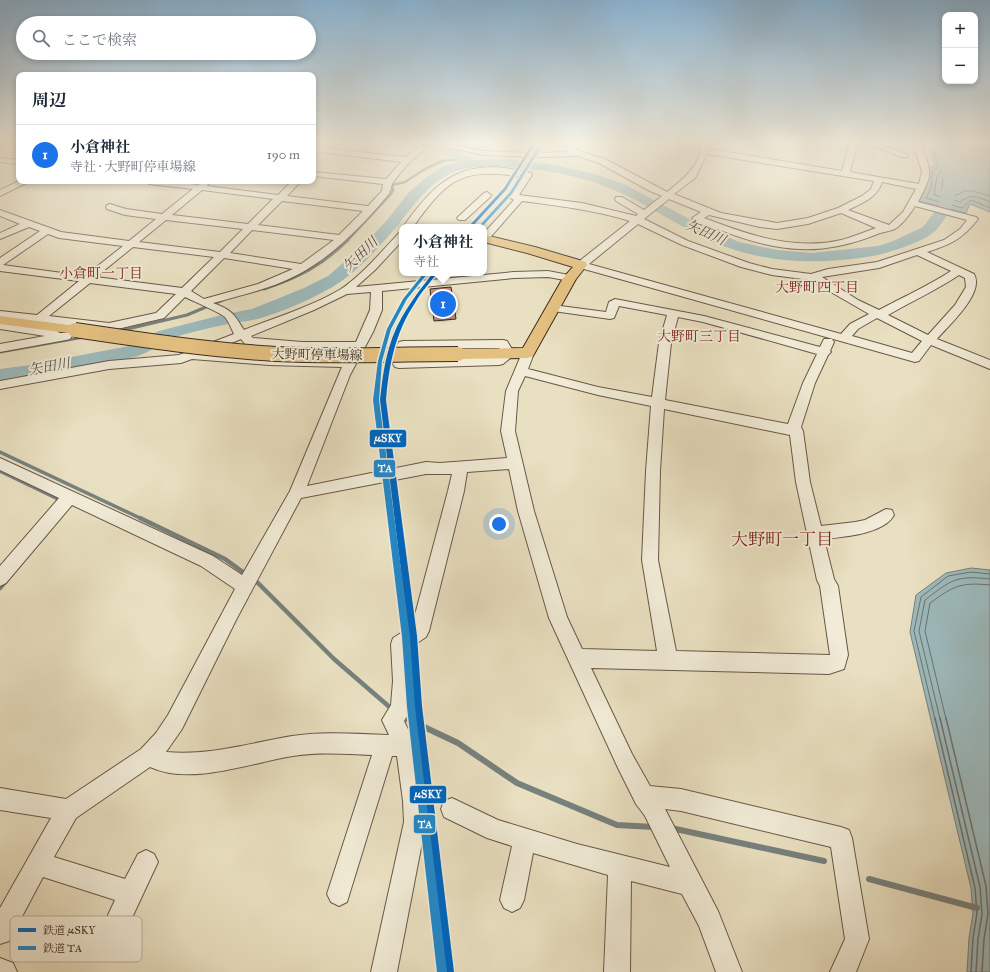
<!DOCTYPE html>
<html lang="ja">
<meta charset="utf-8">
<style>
body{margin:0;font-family:"IM FELL Great Primer","Noto Serif JP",serif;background:#f6f6f7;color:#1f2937}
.controls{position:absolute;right:12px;top:12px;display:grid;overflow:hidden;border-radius:8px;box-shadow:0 2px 6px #0003}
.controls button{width:36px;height:36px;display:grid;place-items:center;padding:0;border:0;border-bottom:1px solid #e0e1e3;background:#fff;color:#1f2937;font:20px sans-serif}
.you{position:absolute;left:499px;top:524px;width:14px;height:14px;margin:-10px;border:3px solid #fff;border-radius:50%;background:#1a73e8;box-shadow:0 0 0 6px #1a73e833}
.badge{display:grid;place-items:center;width:26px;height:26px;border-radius:50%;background:#1a73e8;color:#fff;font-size:13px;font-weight:700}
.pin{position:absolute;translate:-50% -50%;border:2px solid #fff;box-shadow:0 1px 4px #0006}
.popup{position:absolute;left:399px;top:224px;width:88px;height:52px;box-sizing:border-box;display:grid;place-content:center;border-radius:8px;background:#fff;filter:drop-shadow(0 1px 3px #0005);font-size:13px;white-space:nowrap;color:#747a83}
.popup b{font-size:15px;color:#1f2937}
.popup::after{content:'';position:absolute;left:50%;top:100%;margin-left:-8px;border:8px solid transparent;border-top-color:#fff}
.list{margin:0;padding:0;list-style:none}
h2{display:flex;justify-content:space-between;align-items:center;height:52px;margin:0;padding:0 16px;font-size:17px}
h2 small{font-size:13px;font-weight:400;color:#747a83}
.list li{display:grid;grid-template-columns:26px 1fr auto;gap:12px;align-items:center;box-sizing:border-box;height:60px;padding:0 16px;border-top:1px solid #e0e1e3}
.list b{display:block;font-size:15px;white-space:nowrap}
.list p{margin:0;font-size:13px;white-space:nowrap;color:#747a83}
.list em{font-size:13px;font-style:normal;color:#747a83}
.icon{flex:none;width:22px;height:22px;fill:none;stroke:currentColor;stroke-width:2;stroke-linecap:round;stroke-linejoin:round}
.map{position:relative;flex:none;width:990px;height:972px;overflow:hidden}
.search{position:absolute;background:#fff;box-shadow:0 2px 6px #0003;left:16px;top:16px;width:300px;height:44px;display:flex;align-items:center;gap:10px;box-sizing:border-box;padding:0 14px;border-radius:22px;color:#747a83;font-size:15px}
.panel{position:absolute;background:#fff;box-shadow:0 2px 6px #0003;left:16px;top:72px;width:300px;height:112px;border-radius:8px}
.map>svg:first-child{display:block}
.water{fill:#9dbabd;stroke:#77817e}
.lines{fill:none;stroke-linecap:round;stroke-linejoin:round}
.shore-far1{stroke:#6e726e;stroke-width:1}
.shore{stroke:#6e726e;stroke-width:1.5}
.stream-far4{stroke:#77817e;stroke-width:2.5}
.stream-far3{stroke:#77817e;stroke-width:3}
.stream-far2{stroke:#77817e;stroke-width:3.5}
.stream-far1{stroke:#77817e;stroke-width:4.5}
.stream{stroke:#77817e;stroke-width:6}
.river{fill:#9dbabd;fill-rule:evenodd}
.building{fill:#cf9387;stroke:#3e2b1f}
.minor-casing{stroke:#695848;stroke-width:2}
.major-casing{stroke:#3e2b1f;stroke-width:2}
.minor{fill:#f1ebd7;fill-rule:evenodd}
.major{fill:#e4c080;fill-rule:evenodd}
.major-bridge-casing{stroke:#3e2b1f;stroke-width:16;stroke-linecap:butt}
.major-bridge{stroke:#e4c080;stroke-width:14}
.rail-1-casing{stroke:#f1ebd7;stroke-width:3}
.rail-2-casing{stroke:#f1ebd7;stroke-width:3}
.rail-1{fill:#0065bd;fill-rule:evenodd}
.rail-2{fill:#2388c8;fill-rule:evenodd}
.labels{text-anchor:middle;stroke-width:4;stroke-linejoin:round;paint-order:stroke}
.far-street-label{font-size:13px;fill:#3e2b1f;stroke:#f1ebd7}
.far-water-label{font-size:14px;font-style:italic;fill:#564f46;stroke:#f1ebd7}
.far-neighbourhood-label{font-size:14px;fill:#7a1f14;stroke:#f1ebd7}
.neighbourhood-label{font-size:17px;fill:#7a1f14;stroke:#f1ebd7}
.key{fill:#f1ebd7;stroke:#bbb1a0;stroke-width:1}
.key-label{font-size:11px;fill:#3e2b1f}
.line-badge{stroke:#f1ebd7;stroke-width:1.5}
.badge-label{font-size:11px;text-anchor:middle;font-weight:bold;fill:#fff}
</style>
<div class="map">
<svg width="990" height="972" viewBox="0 0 990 972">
<rect width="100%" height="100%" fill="#e9e0c1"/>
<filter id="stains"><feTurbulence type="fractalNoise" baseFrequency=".005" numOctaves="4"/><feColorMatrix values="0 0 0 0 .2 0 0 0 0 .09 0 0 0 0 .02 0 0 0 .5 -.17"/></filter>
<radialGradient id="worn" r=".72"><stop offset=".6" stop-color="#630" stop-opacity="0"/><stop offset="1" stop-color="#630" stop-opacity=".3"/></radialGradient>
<g class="water">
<path d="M934 144H990V212L970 204 966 213 919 201C926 188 928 180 927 166L935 167C933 159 929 151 934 144Z"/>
<path d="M971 568 990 570V972H967L969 938 973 913 971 888 910 632 916 595 946 573Z"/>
</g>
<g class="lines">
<g class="shore-far1">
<path d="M937 144 935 155 938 167 932 172 931 188 926 198 962 208 971 200 990 208"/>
<path d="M942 144 940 154 944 167 937 176 934 195 960 202C971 193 978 197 990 202"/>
<path d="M948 144 947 153 949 168 943 179 942 191 957 195 965 191H973L990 196"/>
<path d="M935 719 914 631 921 597 948 576 971 572 990 574"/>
<path d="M940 719 919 631 925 600C951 580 956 575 990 579"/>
<path d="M946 719 925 631 930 603C954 586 960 582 990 585"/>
</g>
<g class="shore">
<path d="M935 718 975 888 977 913 973 938 971 972"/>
<path d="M940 718 980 887 982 914 978 939 976 972"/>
<path d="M946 718 986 886 988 914 984 939 982 972"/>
</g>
<path class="stream-far4" d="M347 241 391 194 393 190 392 185 405 182 425 169 442 161 464 159"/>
<g class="stream-far3">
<path d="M264 289C300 277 321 266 348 240"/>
<path d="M119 331 187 315 225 299"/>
<path d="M0 352 84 337"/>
</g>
<g class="stream-far2">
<path d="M0 452 142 519"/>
<path d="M0 471 62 501"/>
</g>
<g class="stream-far1">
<path d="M140 518 225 559 258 583 334 659 393 710"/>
<path d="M0 588 6 581"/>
<path d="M402 716 407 719"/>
</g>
<g class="stream">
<path d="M405 718 458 743 517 783 617 825 654 827"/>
<path d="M671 828 824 861"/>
<path d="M869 879 977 908"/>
</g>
<path class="river" d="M420 144H437L457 150 474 160 506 159 555 165 595 174 624 184 695 222 739 242 777 250 812 253 878 246 891 242 923 227 939 206 944 180 939 160 940 149 945 144H957C946 157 956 166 956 181 957 200 948 217 935 231 924 242 888 253 873 256 825 264 775 264 729 248 688 234 653 206 614 190 575 173 513 163 470 168 436 172 418 200 398 225 382 244 358 271 337 284 317 297 284 311 261 318 250 321 238 322 228 324 210 328 190 332 173 338 161 343 150 352 138 356 124 360 108 362 94 365 63 371 32 377 0 381V369L30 365 129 346 159 331 226 314 252 309 304 288 328 276 364 245 387 220 410 191 428 176 446 165 460 162 449 156 422 146Z"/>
</g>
<path class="building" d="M451 287 456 319 434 321 430 289Z"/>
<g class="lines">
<g class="minor-casing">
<g id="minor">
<path d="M410 144H420L426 148C421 153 415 157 410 162 404 168 399 174 394 181 390 185 392 190 388 195 363 225 332 257 297 275 271 289 241 295 213 303 232 310 233 313 244 330 274 318 313 306 341 289 361 276 382 251 399 233L402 232V241L375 270 356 287 514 272 548 271 574 276 575 278 570 281 548 277 514 278 382 291V310L373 332 350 375 307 486 426 462 440 463 507 458 501 431 506 391 522 353 524 350H532L534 353 528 369 598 387 652 397 659 343 667 315 619 306 614 318 610 319 553 311 547 308 549 306 553 305 606 312 609 302 615 299 704 316 820 347 824 339H832L834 342 830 351 831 352 828 355 815 383 801 427 803 431 810 482 821 526 855 522 865 520 886 509 892 510 894 515C884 534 843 537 824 539L834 579 838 586 848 655 844 669 829 674 591 668 632 754 650 786 681 789 841 827 849 830 852 838 869 939 856 972H830L845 939 831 847 681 811 665 809 718 911 742 972H716L699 926 682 894 631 881 630 972H604L608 875 533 853 524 900 520 908 512 912 504 908 500 900 512 846 487 838 444 817 441 809 444 801 452 798 498 820 577 844 670 867 645 816 636 804 618 768 549 618 518 511 509 469 467 472 464 491 429 631 426 637 410 648C412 671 418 701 404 721L416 746 425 801 426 822 397 972H371L404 822 403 801 397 756H392L347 902 339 906 331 902 327 894 372 755C345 754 319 752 293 756 249 763 192 786 150 767L76 818 54 857 125 879 138 854 146 850 154 854 158 862 123 937 114 940 105 937 102 928 115 900 43 877 9 941 0 944V908L51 818 0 810V788L66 799 141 749 156 733 168 715 235 589 201 566 72 505 6 583 0 586V566L59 498 0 470V458L213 556 242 575 290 491 342 367 269 365 192 359 181 363 109 369 0 389V381L109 361 179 355 234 334C231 328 229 322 225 317 221 313 193 301 185 297L164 318 109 331 42 322 38 323 33 321 0 317V311L37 315 79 281 0 271V258L40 231 29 227 0 239V233L20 224 0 216V210L61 232 129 241 156 219 125 215 107 209 106 207 107 205 110 204 126 209 162 214 193 189 149 184 145 181H169L198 185 204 181 207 182 208 184 207 186 278 195 292 181H301L287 196 368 206 382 191 383 184 313 176V172L386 179 401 162 313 151V147L405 157 417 148ZM202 190 273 199 248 224 172 215ZM282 201 363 211 339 235 258 225ZM166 220 243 229 220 252 139 242ZM252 230 334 240 301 264 230 253ZM48 234 59 238 123 246 85 276 3 265ZM133 247 214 257 182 288 96 277ZM224 258 293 269 258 284 204 299 191 291ZM90 283 176 294 156 313 109 323 49 316ZM371 292 370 310 356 342H302L253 338 251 336 314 310 347 294ZM678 317 703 322 817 354 803 383 788 424 665 400 671 343ZM241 339 245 344 249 345 302 350H351L346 359 269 357 207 353ZM525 376 598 395 651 406 646 471 642 560 657 651 582 649 567 617 534 511 515 431 518 391ZM664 409 790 435 796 482 817 580 820 586 830 655 676 651 658 560 660 471ZM426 474H452L448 491 412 626 393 638 391 644 393 681 391 705 382 720 389 735C357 734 324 731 292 736 250 743 209 756 166 752L182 729 236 620 301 498Z"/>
<path d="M442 144C457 143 470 150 485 151 513 153 541 153 569 152L567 149V144H575L576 150 605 159 667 192C682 180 702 165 700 144H708L709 149 842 171 849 144H857L850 172 919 184 922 171 913 144H921C932 174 933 173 918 202L976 217 978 219C963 239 949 245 927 252L974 274C985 293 949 325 937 339L990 360V369L931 345 919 361 915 362 577 267 576 265 577 263 630 221C595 210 559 206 522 201L487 241 484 242V233L514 200 509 197 523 177C462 167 448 178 413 227H403C440 175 466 157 531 173L532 175 519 195 582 203 636 216 638 214 616 201 615 199 616 197H622L644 210 662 196 650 191 599 163 578 156 544 157 483 155 443 146ZM707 154 874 181 871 189 862 196 838 208 808 218 777 223 721 213 674 194 695 178ZM882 182 916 189 903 212 889 225 848 210C862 203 877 198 882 182ZM669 199 701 212 692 218C699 225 714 228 723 231 778 252 819 257 875 235 881 232 886 232 892 230 900 228 911 213 915 206L967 220 960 229 944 240 877 262 828 269 811 274 772 269 749 263 688 241 644 219ZM841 213 876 228C864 232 853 237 841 240 793 251 749 235 704 218L709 215 760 227 777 229 808 224ZM638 224 682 245 741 267 772 275 810 280 869 314 850 324 841 334 589 264ZM917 255 951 271C928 286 903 297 879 310L858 300 822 277 879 268ZM959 275 965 278 966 287 955 305 928 335 888 315C912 301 937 290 959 275ZM877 318 922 341 912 353 852 336 858 329Z"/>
<path d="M868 144H879L908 155 907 157H901Z"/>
<path d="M0 158 19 160V164L0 162Z"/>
<path d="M19 181H30L0 196V190Z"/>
<path d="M487 192 491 195 490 197 465 220H459L457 218 459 216 484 193Z"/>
<path d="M0 323 55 330 60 333H70L72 336 70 339 66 340 0 352V344L45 336 0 329Z"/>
<path d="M503 340 507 341 515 354 503 364 499 365 399 368 395 367 393 364 397 345 399 342 403 341ZM499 348 502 353 496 357 406 360 408 349Z"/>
<path d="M0 958 13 963 17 972H0Z"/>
</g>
</g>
<g class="major-casing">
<g id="major">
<path d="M485 235 535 247 586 262 587 265 576 279 533 356 528 358 458 359 453 357 450 354 453 351 458 349 523 348 563 278 573 267 527 253 484 242Z"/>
<path d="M0 316 75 326 80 327 82 330 80 333 75 334 0 324Z"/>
</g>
</g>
<use href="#minor" class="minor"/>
<use href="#major" class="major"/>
<g class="major-bridge-casing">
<path id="major-bridge" d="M75 330C142 340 209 350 276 354 337 357 398 354 458 354"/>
</g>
<use href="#major-bridge" class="major-bridge"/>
<g class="rail-1-casing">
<g id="rail-1">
<path d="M532 144H535L506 190 472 227H468L504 188Z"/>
<path d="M433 273H437C430 283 421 292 415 303 395 333 389 365 386 400L417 636 422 706 454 972H444L414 706 409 636 380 400C382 382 384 365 389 348 397 319 415 296 433 273Z"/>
</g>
</g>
<g class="rail-2-casing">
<g id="rail-2">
<path d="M538 147 541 148 512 194 482 227H478L510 192Z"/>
<path d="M424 273H428L407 299 391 329 382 361 379 400 410 637 415 707 447 972H437L407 707 402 637 373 400 378 361 387 329 403 299Z"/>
</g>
</g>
<use href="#rail-1" class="rail-1"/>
<use href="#rail-2" class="rail-2"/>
</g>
<linearGradient id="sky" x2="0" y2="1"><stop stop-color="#8ab6d7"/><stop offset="0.51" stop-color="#f5f1e3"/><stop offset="1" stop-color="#f5f1e3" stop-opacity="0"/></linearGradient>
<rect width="990" height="280" fill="url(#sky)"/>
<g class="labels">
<g class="far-street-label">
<text transform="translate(317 354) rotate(1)" y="5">大野町停車場線</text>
</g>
<g class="far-water-label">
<text transform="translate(706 232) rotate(24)" y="5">矢田川</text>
<text transform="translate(360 254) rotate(-44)" y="5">矢田川</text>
<text transform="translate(49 366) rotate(-10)" y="5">矢田川</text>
</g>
<g class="far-neighbourhood-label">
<text x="101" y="278">小倉町一丁目</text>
<text x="817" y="292">大野町四丁目</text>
<text x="699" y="341">大野町三丁目</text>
</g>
<g class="neighbourhood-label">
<text x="782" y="545">大野町一丁目</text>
</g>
</g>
<rect x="10" y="916" width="132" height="46" rx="6" class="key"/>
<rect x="18" y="928" width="18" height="4" fill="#0065bd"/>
<rect x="18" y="946" width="18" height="4" fill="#2388c8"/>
<g class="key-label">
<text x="43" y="934">鉄道 μSKY</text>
<text x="43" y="952">鉄道 TA</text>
</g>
<g class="line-badge">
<rect x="369" y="429" width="38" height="19" rx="4" fill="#0065bd"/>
<rect x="373" y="459" width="23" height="19" rx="4" fill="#2388c8"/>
<rect x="409" y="785" width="38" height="19" rx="4" fill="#0065bd"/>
<rect x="413" y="814" width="23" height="20" rx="4" fill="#2388c8"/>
</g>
<g class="badge-label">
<text x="388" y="442">μSKY</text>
<text x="385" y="472">TA</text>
<text x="428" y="798">μSKY</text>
<text x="425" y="828">TA</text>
</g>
<rect width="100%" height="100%" filter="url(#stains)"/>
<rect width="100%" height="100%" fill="url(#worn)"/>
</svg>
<div class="controls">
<button>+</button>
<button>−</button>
</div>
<div class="you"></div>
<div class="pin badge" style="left:443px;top:304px">1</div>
<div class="popup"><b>小倉神社</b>寺社</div>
<div class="search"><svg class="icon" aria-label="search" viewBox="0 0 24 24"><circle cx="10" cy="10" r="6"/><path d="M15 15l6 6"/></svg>ここで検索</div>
<section class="panel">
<h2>周辺<small></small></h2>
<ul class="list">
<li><span class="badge">1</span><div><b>小倉神社</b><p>寺社 · 大野町停車場線</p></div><em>190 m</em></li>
</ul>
</section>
</div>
